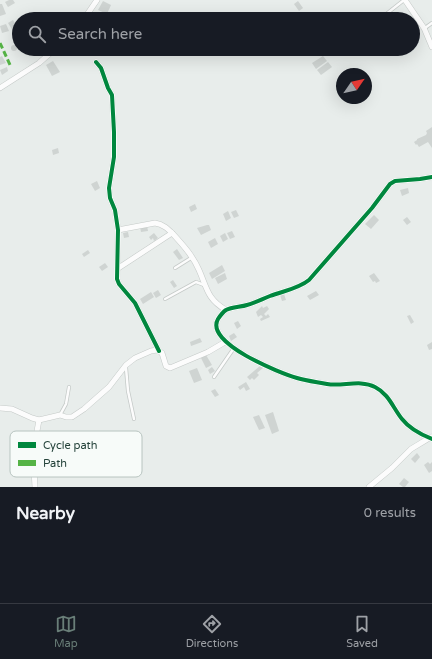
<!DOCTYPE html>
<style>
body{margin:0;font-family:"Varela Round",sans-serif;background:#242831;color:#f1f3f6}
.compass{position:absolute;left:336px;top:68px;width:36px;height:36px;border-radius:50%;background:#171b24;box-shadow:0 4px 16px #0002;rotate:56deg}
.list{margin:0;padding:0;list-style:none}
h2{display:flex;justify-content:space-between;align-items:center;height:52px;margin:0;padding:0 16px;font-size:17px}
h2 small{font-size:13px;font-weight:400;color:#9ea1a6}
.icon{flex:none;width:22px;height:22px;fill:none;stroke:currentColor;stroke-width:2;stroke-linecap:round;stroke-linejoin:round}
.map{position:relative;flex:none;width:432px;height:487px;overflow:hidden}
.search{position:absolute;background:#171b24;box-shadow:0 4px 16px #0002;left:12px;right:12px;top:12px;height:44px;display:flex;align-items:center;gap:10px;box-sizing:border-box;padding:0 14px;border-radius:22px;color:#9ea1a6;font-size:15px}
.sheet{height:116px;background:#171b24}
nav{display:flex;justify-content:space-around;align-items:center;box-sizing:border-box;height:56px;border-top:1px solid #363941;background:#171b24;font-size:11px;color:#9ea1a6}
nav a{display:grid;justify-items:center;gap:2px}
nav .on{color:#697e78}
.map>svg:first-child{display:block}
.building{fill:#cfd4d2}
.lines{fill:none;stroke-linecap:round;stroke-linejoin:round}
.lane-casing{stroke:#c5cac8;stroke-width:4}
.street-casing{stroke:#c5cac8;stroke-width:6}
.lane{stroke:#fcfcfc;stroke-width:2.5}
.street{stroke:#fcfcfc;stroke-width:5}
.quiet{stroke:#55b346;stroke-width:3;stroke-dasharray:6 3;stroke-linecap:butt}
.cycleway-casing{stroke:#f7fbf9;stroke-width:6}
.cycleway{stroke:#00873e;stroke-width:4}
.key{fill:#f7fbf9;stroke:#b8c4c0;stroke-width:1}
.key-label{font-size:11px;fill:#24423a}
</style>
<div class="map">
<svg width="432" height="487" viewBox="0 0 432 487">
<rect width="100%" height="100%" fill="#e8edeb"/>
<g class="building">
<path d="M9 0H13L15 3 8 7 5 2Z"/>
<path d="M103 1 111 5 107 14 98 10Z"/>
<path d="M298 1 303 8 299 11 294 4Z"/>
<path d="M0 4H2L6 14 0 16Z"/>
<path d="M13 20 18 28 13 31 8 23Z"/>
<path d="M6 24 9 31 2 33 0 26Z"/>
<circle cx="14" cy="48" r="3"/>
<path d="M59 49H67L68 50 62 55 58 50Z"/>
<path d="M348 49H353L355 54 351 56Z"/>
<path d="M98 50H103V56L98 55Z"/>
<path d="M2 56 6 63 0 65V57Z"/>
<path d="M323 56 327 61 316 69 312 63Z"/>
<path d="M53 61 60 72 52 76 46 65Z"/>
<path d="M328 62 332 67 321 75 317 70Z"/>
<path d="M7 67 8 71 2 75 0 70Z"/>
<path d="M432 127V148L428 142 419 147 417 144 416 145 414 142 417 140V139L426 135 427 133 426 131Z"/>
<path d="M58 148 59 153 53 155 52 150Z"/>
<path d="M97 181 100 188 95 191 91 184Z"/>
<path d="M408 188 409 193 402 196 400 190Z"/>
<path d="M195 204 197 209 191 212 189 207Z"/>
<path d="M236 210 239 216 234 218 231 212Z"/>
<path d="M228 211 231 218 226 221 223 214Z"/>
<path d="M374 215 379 220 371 229 365 224Z"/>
<path d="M407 217 411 222 407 225 403 220Z"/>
<path d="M207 225H209L211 230 201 235 197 228Z"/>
<path d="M147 226 148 231 141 232 140 227Z"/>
<path d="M232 231 235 237 230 239 227 233Z"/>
<path d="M128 232 129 237 124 238 123 233Z"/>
<path d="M154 233 158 238 154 241 153 238 151 240 149 237Z"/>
<path d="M225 233 228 239 223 242 220 236Z"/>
<path d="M215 238 218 244 211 248 208 242Z"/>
<path d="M177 249 183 258 179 260 173 252Z"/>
<path d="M88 250 90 253 84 257 82 254Z"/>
<path d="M105 263 108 267 102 271 99 267Z"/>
<path d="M222 265 225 271 212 279 209 273Z"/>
<path d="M225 273 227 279 218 284 215 278Z"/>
<path d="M374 273 380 281 376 283 375 281 373 282 369 276Z"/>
<path d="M173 280 177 286 174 288 170 282Z"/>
<path d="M158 290 161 295 156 298 153 293Z"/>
<path d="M316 291 319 295 310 300 307 296Z"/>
<path d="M151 292 154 297 143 304 140 299Z"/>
<path d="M284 294 286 300 282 301 280 295Z"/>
<path d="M262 306 263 308 267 306 269 309 264 314 266 316 268 314 270 317 261 321 260 319 263 317 261 315 258 317 256 312Z"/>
<path d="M410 315 414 322 411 324 407 316Z"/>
<path d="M238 321 241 326 237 329 234 323Z"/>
<path d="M234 333 237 337 231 341 229 336Z"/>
<path d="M200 338 202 342 191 346 190 342Z"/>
<path d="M432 342V349L429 350 427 345Z"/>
<path d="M206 355 212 365 206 368 201 358Z"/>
<path d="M261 365 263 368 257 373 259 375 254 380 252 378 250 380 247 377Z"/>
<path d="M212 367 215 371 210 374 208 370Z"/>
<path d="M197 368 202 380 194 383 189 371Z"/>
<path d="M246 382 250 389 246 391 244 387 240 390 238 387Z"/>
<path d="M215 389 219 395 215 397 211 391Z"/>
<path d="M273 412 279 431 272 434 265 415Z"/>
<path d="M259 415 265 428 259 430 253 417Z"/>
<path d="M417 453 420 457 415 463 411 459Z"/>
<path d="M428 462 430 464 432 462V471L429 473 424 465Z"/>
<path d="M404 478 409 482 405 487H403L399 484Z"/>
</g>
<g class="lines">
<g class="lane-casing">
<g id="lane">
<path d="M382 19 385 15 404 0"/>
<path d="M425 28 432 23"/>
<path d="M175 268 191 258"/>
<path d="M165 299 196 282 204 285"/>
<path d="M126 368 128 391 134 419"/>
<path d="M214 377 234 348"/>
<path d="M60 415 66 404 69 387"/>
</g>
</g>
<g class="street-casing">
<g id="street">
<path d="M405 0 424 28 432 47"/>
<path d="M84 19 97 0"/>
<path d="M96 62 101 68 108 88 112 95 114 132V157L109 188 110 198 115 210 118 230 117 279 119 284 135 303 159 351"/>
<path d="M0 88 39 63 55 49"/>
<path d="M432 177 420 179 395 181 390 184 372 208 309 280C298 289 283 291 270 296 262 299 255 303 247 305 241 307 232 307 226 310 223 312 220 316 218 319 204 343 280 373 297 378 307 381 317 382 327 384 342 387 360 379 375 387 389 394 393 408 402 419 409 428 422 435 432 439"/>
<path d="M118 230 155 223C163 224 168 229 173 234 183 245 193 256 199 270 207 288 207 299 226 310"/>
<path d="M117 269 172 233"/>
<path d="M0 408 12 409 32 418 39 420 60 415 66 417H72L84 409 109 387 126 365 135 358 151 351 157 350 162 353 166 366 170 368 208 352 225 342"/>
<path d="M35 487 33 453 39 420"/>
<path d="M369 487 392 468 411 449 431 437"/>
</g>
</g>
<use href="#lane" class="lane"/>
<use href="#street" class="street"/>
<path class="quiet" d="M0 43 11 67"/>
<g class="cycleway-casing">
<g id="cycleway">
<path d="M96 62 101 68 108 88 112 95 114 132V157L109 188 110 198 115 210 118 230 117 279 119 284 135 303 159 351"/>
<path d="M432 177 420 179 395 181 390 184 372 208 309 280C298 289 283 291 270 296 262 299 255 303 247 305 241 307 232 307 226 310 223 312 220 316 218 319 204 343 280 373 297 378 307 381 317 382 327 384 342 387 360 379 375 387 389 394 393 408 402 419 409 428 422 435 432 439"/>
</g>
</g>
<use href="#cycleway" class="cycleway"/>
</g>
<rect x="10" y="431" width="132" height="46" rx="6" class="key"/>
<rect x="18" y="442" width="18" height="6" fill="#00873e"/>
<rect x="18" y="460" width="18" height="6" fill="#55b346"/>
<g class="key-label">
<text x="43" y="449">Cycle path</text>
<text x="43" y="467">Path</text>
</g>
</svg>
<svg class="compass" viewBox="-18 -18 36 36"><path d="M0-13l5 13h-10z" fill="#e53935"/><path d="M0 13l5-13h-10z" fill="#9ea1a6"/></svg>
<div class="search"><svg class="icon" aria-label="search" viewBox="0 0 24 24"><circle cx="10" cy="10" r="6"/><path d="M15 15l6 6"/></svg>Search here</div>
</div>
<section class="sheet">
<h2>Nearby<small>0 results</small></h2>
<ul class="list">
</ul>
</section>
<nav>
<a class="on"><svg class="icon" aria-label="map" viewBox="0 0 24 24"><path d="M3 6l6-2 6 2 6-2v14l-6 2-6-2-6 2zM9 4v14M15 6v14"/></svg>Map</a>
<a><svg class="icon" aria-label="directions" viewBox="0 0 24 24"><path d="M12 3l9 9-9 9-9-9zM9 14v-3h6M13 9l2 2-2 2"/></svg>Directions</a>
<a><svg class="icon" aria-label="saved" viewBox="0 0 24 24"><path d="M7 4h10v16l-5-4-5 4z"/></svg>Saved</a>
</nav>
